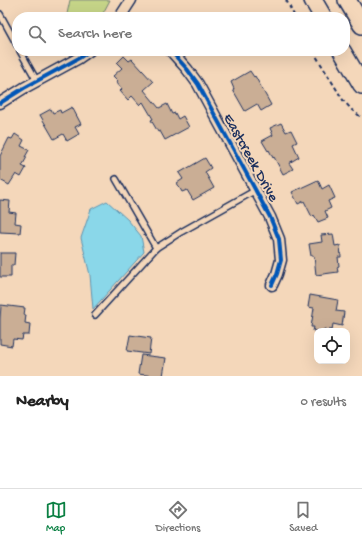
<!DOCTYPE html>
<style>
body{margin:0;font-family:"Gochi Hand",sans-serif;background:#f6f6f6;color:#222}
.controls{position:absolute;right:12px;bottom:12px;display:grid;overflow:hidden;border-radius:8px;box-shadow:0 4px 16px #0002}
.controls button{width:36px;height:36px;display:grid;place-items:center;padding:0;border:0;border-bottom:1px solid #e0e0e0;background:#fff;color:#222;font:20px sans-serif}
.list{margin:0;padding:0;list-style:none}
h2{display:flex;justify-content:space-between;align-items:center;height:52px;margin:0;padding:0 16px;font-size:17px}
h2 small{font-size:13px;font-weight:400;color:#767676}
.icon{flex:none;width:22px;height:22px;fill:none;stroke:currentColor;stroke-width:2;stroke-linecap:round;stroke-linejoin:round}
.map{position:relative;flex:none;width:362px;height:376px;overflow:hidden}
.search{position:absolute;background:#fff;box-shadow:0 4px 16px #0002;left:12px;right:12px;top:12px;height:44px;display:flex;align-items:center;gap:10px;box-sizing:border-box;padding:0 14px;border-radius:16px;color:#767676;font-size:15px}
.sheet{height:112px;background:#fff}
nav{display:flex;justify-content:space-around;align-items:center;box-sizing:border-box;height:56px;border-top:1px solid #e0e0e0;background:#fff;font-size:11px;color:#767676}
nav a{display:grid;justify-items:center;gap:2px}
nav .on{color:#0b8043}
.map>svg:first-child{display:block}
.green{fill:#c6d588;stroke:#708273}
.water{fill:#8ad7e9;stroke:#5e94b1}
.building{fill:#caae95;stroke:#1b2f5e}
.lines{fill:none;stroke-linecap:round;stroke-linejoin:round}
.service-casing{stroke:#1b2f5e;stroke-width:8}
.minor-casing{stroke:#1b2f5e;stroke-width:13}
.primary-casing{stroke:#1b2f5e;stroke-width:20}
.path{stroke:#1b2f5e;stroke-width:2;stroke-dasharray:4 3;stroke-linecap:butt}
.service{stroke:#f4d7ba;stroke-width:5}
.minor{stroke:#f4d7ba;stroke-width:10}
.primary{stroke:#f4d7ba;stroke-width:17}
.cycleway-casing{stroke:#f4d7ba;stroke-width:6}
.cycleway{stroke:#0057b8;stroke-width:4}
.labels{text-anchor:middle;stroke-width:4;stroke-linejoin:round;paint-order:stroke}
.street-label{font-size:15px;fill:#1b2f5e;stroke:#f4d7ba}
</style>
<div class="map">
<svg width="362" height="376" viewBox="0 0 362 376">
<rect width="100%" height="100%" fill="#f4d7ba"/>
<filter id="ink" filterUnits="userSpaceOnUse"><feTurbulence type="fractalNoise" baseFrequency=".025" numOctaves="2"/><feDisplacementMap in="SourceGraphic" scale="8" xChannelSelector="R" yChannelSelector="G"/><feConvolveMatrix kernelMatrix="1 2 1 2 8 2 1 2 1" color-interpolation-filters="sRGB"/></filter>
<g filter="url(#ink)">
<path class="green" d="M70 0H110L101 17H68L67 14Z"/>
<path class="water" d="M107 201 128 220 141 236 144 252 93 309 90 275 81 238 91 209Z"/>
<g class="building">
<path d="M124 56 129 61 132 59 153 82 144 90 159 108 167 104 172 114 175 113 178 119 183 116 189 127 165 140 160 131 158 132 151 120 153 119 143 102 140 105 132 96 128 100 120 91 122 89 116 82 118 81 113 76 122 68 117 63Z"/>
<path d="M250 71 254 77 255 76 271 105 261 111 257 104 245 111 233 90 234 89 231 82Z"/>
<path d="M72 107 81 124 75 127 79 134 67 141 63 134 54 139 40 115 51 109 53 113 60 110 61 113Z"/>
<path d="M281 123 286 132 291 130 297 142 293 144 299 157 289 163 293 169 283 174 274 157 273 158 269 150 268 151 262 141 273 135 270 128Z"/>
<path d="M15 134 24 140 21 146 29 150 25 157H27L22 166 26 168 21 177 16 174 9 185 0 180V156L9 138 12 139Z"/>
<path d="M205 158 211 168 205 172 214 188 193 200 187 190 182 192 177 183 183 179 179 173Z"/>
<path d="M318 180 322 189 329 185 335 198 328 201 331 208 325 211 328 218 318 222 314 215 312 217 304 201 298 204 292 192Z"/>
<path d="M0 200 10 201 9 212 16 213 15 223 21 224 20 233 0 232Z"/>
<path d="M333 234 335 246 340 245 341 257H338L339 266 337 267 338 272 316 275 314 256H311L309 244 322 242 321 235Z"/>
<path d="M0 253H15L14 265H11V277H0Z"/>
<path d="M310 295 338 300 336 311 344 312 342 326 333 324 332 330 324 329 323 331H313L314 327H311L314 308 308 307Z"/>
<path d="M1 305 25 308 24 315H26L25 323 30 324 29 335H23L22 340 13 339 12 346 0 344V319Z"/>
<path d="M130 335 151 338 149 354 127 351Z"/>
<path d="M141 355 166 358 163 376H154L138 374Z"/>
</g>
<g class="lines">
<g class="service-casing">
<g id="service">
<path d="M0 14 17 45"/>
<path d="M20 51 37 81"/>
<path d="M116 179 156 248"/>
<path d="M95 315 156 248 181 232 256 190"/>
</g>
</g>
<g class="minor-casing">
<g id="minor">
<path d="M120 17 131 0"/>
<path d="M171 51 187 69 198 84 270 217 279 239 281 260 277 274 272 285"/>
<path d="M0 103 24 88 79 58 89 51"/>
</g>
</g>
<g class="primary-casing">
<g id="primary">
<path d="M313 0 323 17"/>
<path d="M347 0 362 25"/>
<path d="M342 51 362 85"/>
</g>
</g>
<g class="path">
<path d="M286 0 295 17"/>
<path d="M313 51 343 100 352 110 362 118"/>
</g>
<use href="#service" class="service"/>
<use href="#minor" class="minor"/>
<use href="#primary" class="primary"/>
<g class="cycleway-casing">
<g id="cycleway">
<path d="M171 51 187 69 198 84 270 217 279 239 281 260 277 274 272 285"/>
<path d="M0 103 24 88 79 58 89 51"/>
</g>
</g>
<use href="#cycleway" class="cycleway"/>
</g>
</g>
<g class="labels">
<g class="street-label">
<text transform="translate(252 157) rotate(61)" y="5">Eastcreek Drive</text>
</g>
</g>
</svg>
<div class="controls">
<button><svg class="icon" aria-label="locate" viewBox="0 0 24 24"><circle cx="12" cy="12" r="6"/><path d="M12 2v4M12 18v4M2 12h4M18 12h4"/></svg></button>
</div>
<div class="search"><svg class="icon" aria-label="search" viewBox="0 0 24 24"><circle cx="10" cy="10" r="6"/><path d="M15 15l6 6"/></svg>Search here</div>
</div>
<section class="sheet">
<h2>Nearby<small>0 results</small></h2>
<ul class="list">
</ul>
</section>
<nav>
<a class="on"><svg class="icon" aria-label="map" viewBox="0 0 24 24"><path d="M3 6l6-2 6 2 6-2v14l-6 2-6-2-6 2zM9 4v14M15 6v14"/></svg>Map</a>
<a><svg class="icon" aria-label="directions" viewBox="0 0 24 24"><path d="M12 3l9 9-9 9-9-9zM9 14v-3h6M13 9l2 2-2 2"/></svg>Directions</a>
<a><svg class="icon" aria-label="saved" viewBox="0 0 24 24"><path d="M7 4h10v16l-5-4-5 4z"/></svg>Saved</a>
</nav>
